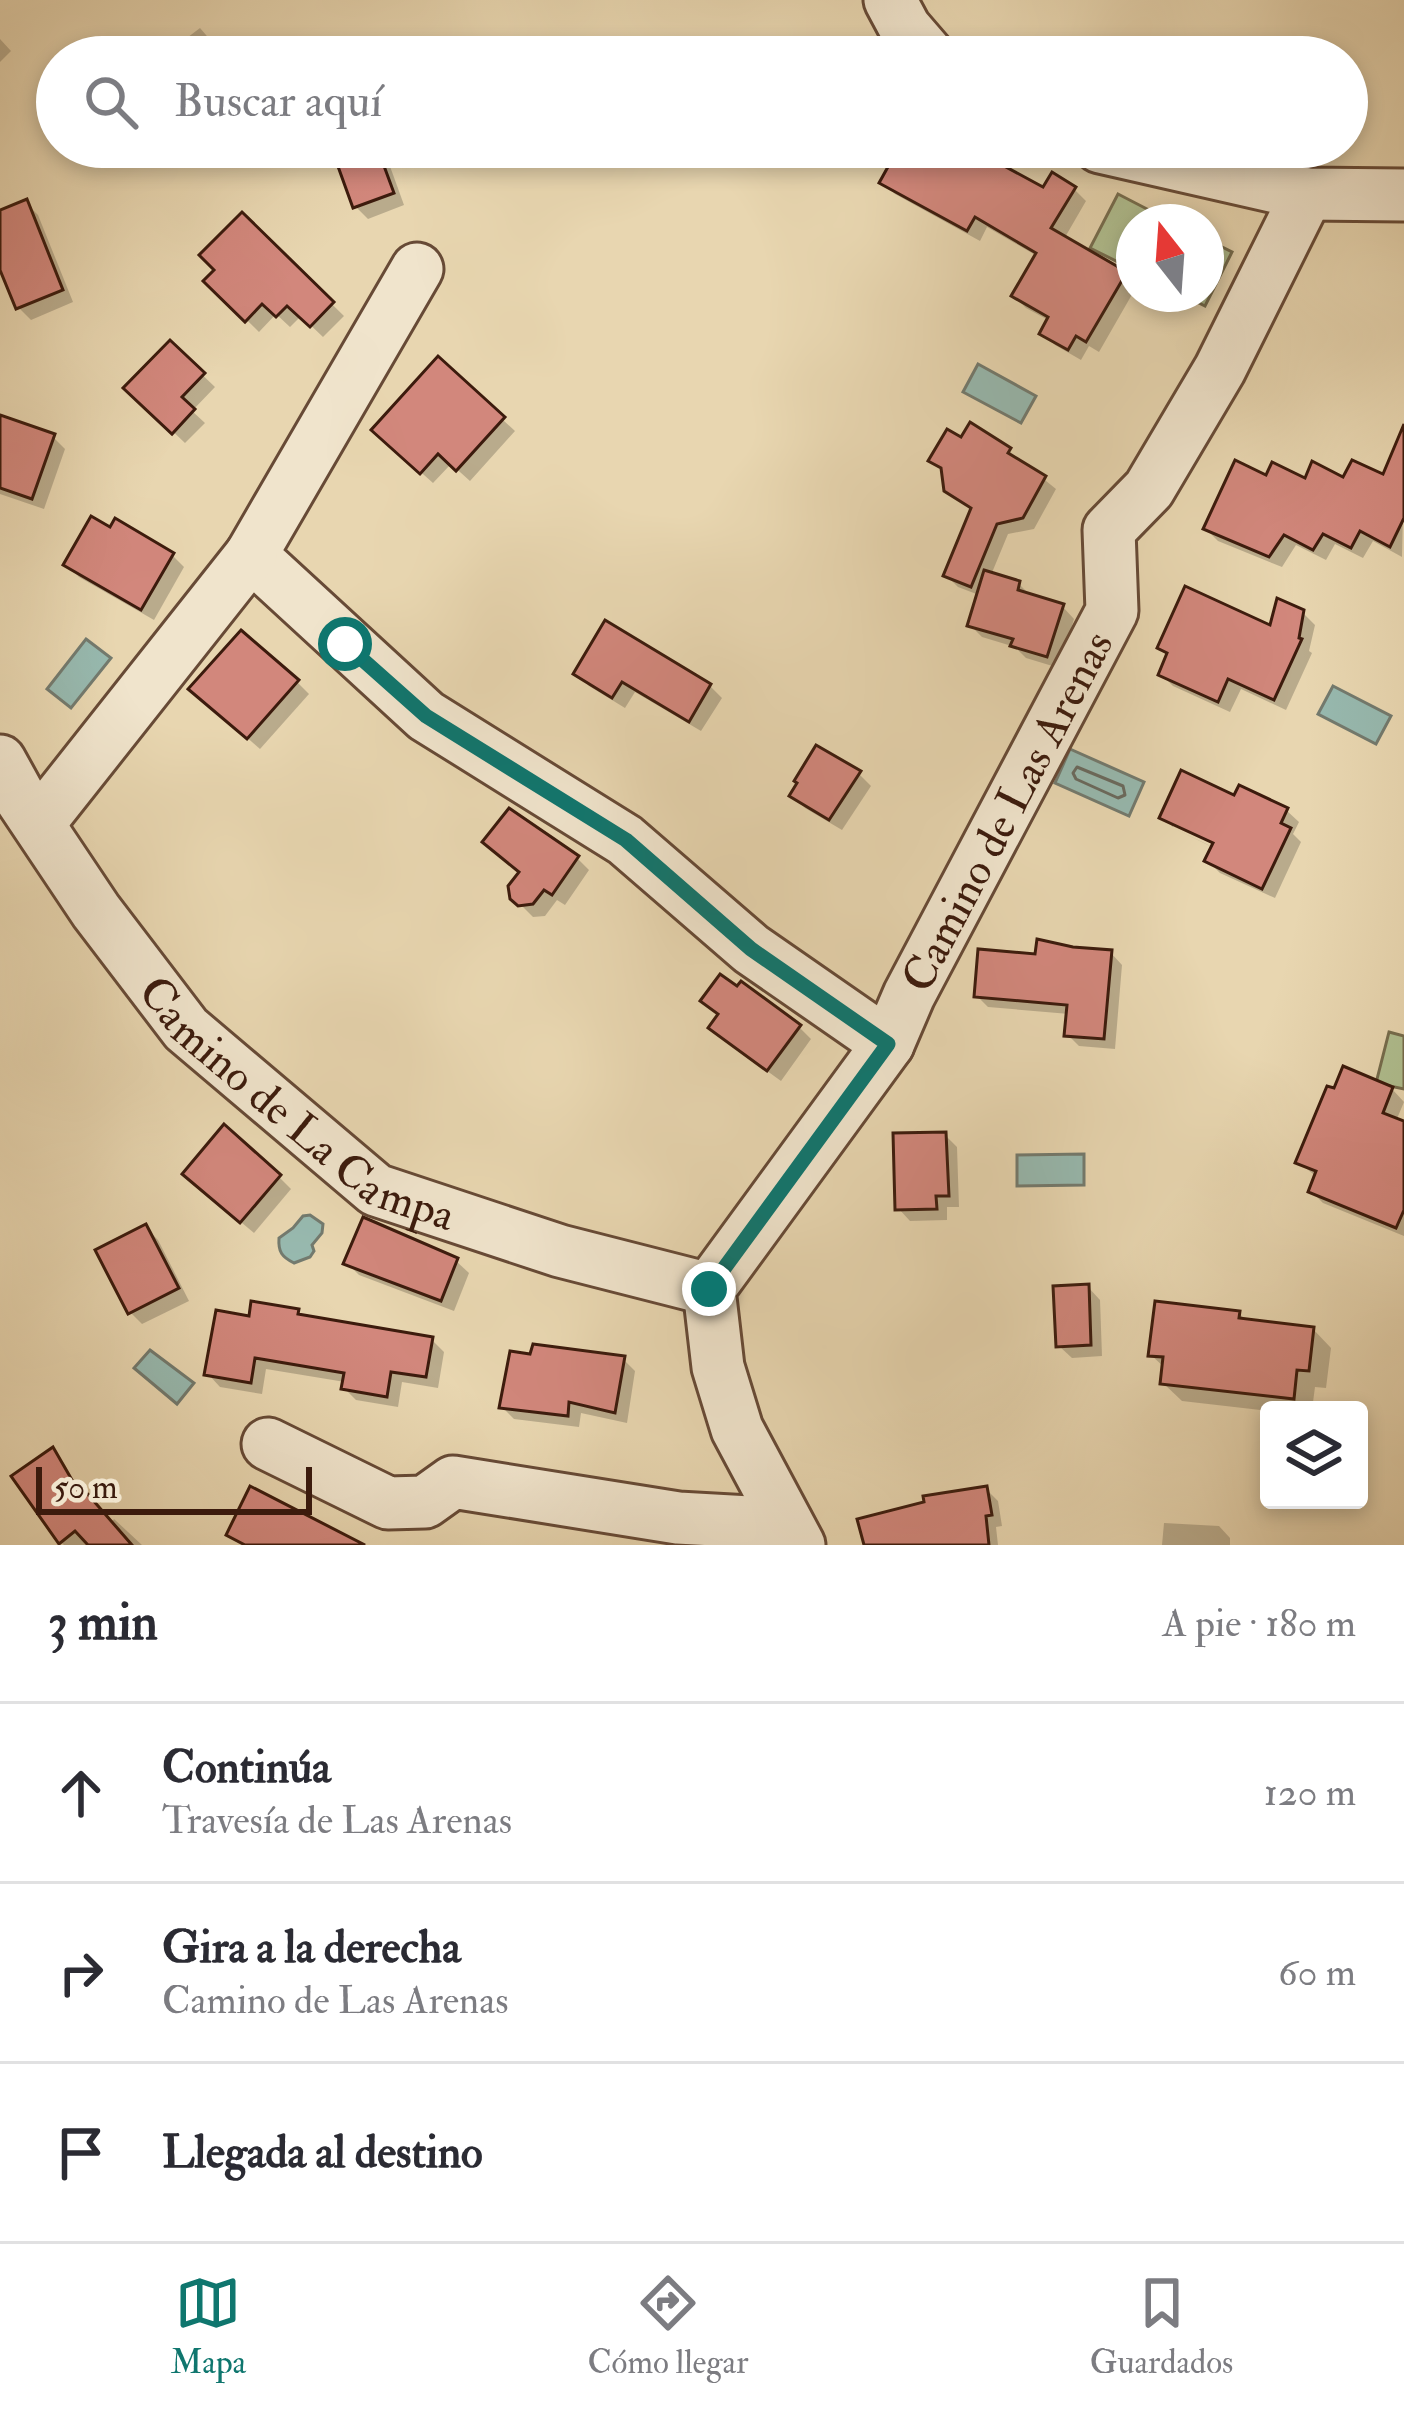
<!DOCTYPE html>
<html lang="es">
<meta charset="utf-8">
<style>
body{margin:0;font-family:"IM FELL Double Pica",serif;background:#f2f2f3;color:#2b2b33}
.controls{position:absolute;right:36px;bottom:36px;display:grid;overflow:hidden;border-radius:12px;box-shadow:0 6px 18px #0003}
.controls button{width:108px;height:108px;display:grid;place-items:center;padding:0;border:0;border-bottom:3px solid #e1e1e2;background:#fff;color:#2b2b33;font:60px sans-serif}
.compass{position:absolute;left:1116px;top:204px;width:108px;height:108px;border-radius:50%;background:#fff;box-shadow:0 6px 18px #0003;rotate:343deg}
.scale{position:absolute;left:36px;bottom:30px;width:276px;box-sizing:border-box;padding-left:12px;border:6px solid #3c1b0d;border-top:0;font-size:33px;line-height:42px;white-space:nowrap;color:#3c1b0d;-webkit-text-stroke:9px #f0e4cc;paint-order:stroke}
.stop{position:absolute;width:36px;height:36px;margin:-27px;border:9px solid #0f766e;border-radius:50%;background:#fff}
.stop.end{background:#0f766e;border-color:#fff;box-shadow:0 3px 12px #0008}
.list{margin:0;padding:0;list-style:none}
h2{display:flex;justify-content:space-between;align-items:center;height:156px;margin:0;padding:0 48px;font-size:51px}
h2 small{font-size:39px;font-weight:400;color:#7c7c81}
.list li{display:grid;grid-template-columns:78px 1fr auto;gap:36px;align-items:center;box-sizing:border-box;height:180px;padding:0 48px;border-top:3px solid #e1e1e2}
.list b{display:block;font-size:45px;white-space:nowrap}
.list p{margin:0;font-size:39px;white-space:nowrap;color:#7c7c81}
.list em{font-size:39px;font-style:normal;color:#7c7c81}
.icon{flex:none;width:66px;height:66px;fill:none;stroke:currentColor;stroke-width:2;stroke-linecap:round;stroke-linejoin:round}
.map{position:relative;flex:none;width:1404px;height:1545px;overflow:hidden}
.search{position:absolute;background:#fff;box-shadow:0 6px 18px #0003;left:36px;right:36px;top:36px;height:132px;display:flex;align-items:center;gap:30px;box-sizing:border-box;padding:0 42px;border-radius:66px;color:#7c7c81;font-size:45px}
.sheet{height:696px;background:#fff}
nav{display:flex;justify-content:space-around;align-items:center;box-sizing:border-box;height:168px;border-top:3px solid #e1e1e2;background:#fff;font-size:33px;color:#7c7c81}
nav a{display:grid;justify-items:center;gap:6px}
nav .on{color:#0f766e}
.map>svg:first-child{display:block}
.green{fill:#b0bf90;stroke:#766d4e;stroke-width:3}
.water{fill:#97b9af;stroke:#737a6e;stroke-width:3}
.shadow{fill:#0003}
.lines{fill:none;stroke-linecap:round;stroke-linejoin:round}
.shore{stroke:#6a6a5e;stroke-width:3}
.building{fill:#d2877c;stroke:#3c1b0d;stroke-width:3}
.minor-casing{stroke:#674a36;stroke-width:57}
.minor{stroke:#f0e4cc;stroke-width:51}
.route{stroke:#0f766e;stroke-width:15}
.labels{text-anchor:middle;stroke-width:9;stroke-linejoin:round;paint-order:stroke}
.street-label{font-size:45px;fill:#3c1b0d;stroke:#f0e4cc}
</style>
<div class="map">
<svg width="1404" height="1545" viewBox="0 0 1404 1545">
<rect width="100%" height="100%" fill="#e8d6b0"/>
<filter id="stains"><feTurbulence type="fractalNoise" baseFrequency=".00167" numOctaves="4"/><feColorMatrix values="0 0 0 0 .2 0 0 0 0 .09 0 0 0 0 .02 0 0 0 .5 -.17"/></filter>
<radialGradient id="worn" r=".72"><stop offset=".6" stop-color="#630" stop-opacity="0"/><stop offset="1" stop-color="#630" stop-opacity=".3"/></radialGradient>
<g class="green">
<path d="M1118 194 1172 222H1134V270L1090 248Z"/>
<path d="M1206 239 1232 252 1205 306 1181 294H1206Z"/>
<path d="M1389 1032 1404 1036V1089L1376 1083Z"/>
</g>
<g class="water">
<path d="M978 364 1036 396 1021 423 963 392Z"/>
<path d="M86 639 111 658 71 708 47 689Z"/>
<path d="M1333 686 1391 716 1376 744 1318 714Z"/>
<path d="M1070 749 1144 782 1129 816 1055 783Z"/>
<path d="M1084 1154V1185L1017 1186V1155Z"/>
<path d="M310 1215 323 1224 322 1233 312 1245 314 1251 310 1257 294 1263C282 1257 278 1252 279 1238L293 1228 303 1216Z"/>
<path d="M150 1350 194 1383 177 1404 134 1368Z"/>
</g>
<g class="shadow">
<path d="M200 28 225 57H127L153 38 167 53Z"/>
<path d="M0 39 11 51 0 62Z"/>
<path d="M334 147H383L404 205 368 219 356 207Z"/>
<path d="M902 147H963L1044 191 1074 189 1086 201 1064 239 1125 274 1134 283V291L1099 352 1089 346 1081 360 1055 345 1043 333 1050 321 1026 308 1014 296 1037 256 987 227 980 241 895 194 883 182Z"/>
<path d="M26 203 38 215 73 302 31 320 19 308 0 262V213Z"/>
<path d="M242 216 344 316 323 337 301 316 290 327 276 314 259 332 207 281 218 270Z"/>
<path d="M170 344 215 387 192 411 205 423 185 443 127 388Z"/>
<path d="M438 360 515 431 470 481 451 464 433 483 387 442Z"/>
<path d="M0 419 53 437 65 449 44 509 0 494Z"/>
<path d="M1009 451 1056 489 1034 529 1008 534 991 575 1019 584 1032 597 1062 606 1074 619 1059 668 1026 658 1015 647 982 637 970 625 979 595 958 587 947 576 973 511 947 490 944 472 932 460Z"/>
<path d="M1404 467 1402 557 1373 541 1363 558 1335 544 1326 560 1296 545 1282 567 1218 541 1206 529 1267 479 1307 482 1384 478Z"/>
<path d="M172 555 184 567 154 620 79 577 67 565Z"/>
<path d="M1303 613 1315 625 1309 651 1312 653 1286 710 1241 689 1230 712 1173 686 1161 674 1169 657 1160 648 1271 629Z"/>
<path d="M577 674 710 686 722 698 701 731 635 692 625 708 589 686Z"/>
<path d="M297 682 309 694 260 749 204 700Z"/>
<path d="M817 749 859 774 871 786 842 830 805 808 793 795Z"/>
<path d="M1236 799 1286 810 1299 822 1293 834 1301 842 1275 898 1220 873 1208 861 1214 848 1173 828 1225 853 1228 847 1173 821V827L1162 817Z"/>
<path d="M577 858 589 870 565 905 557 900 545 916 533 917 513 897Z"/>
<path d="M1111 953 1122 965 1115 1049 1079 1046 1067 1034 1069 1014 988 1007 977 996 1038 957Z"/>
<path d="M704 1001 799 1027 811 1039 781 1081 724 1040 720 1016Z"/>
<path d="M1392 1089 1404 1102 1396 1121 1404 1124V1236L1323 1203 1311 1191 1317 1177 1298 1162Z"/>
<path d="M945 1135 957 1147 959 1207H947V1220L910 1221 898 1208Z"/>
<path d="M279 1177 291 1189 254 1233 198 1186Z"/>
<path d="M146 1228 158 1240 189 1301 142 1324 130 1312Z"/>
<path d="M456 1261 469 1273 454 1311 359 1275 347 1263Z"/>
<path d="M1088 1287 1100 1300 1102 1356 1072 1358 1059 1346Z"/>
<path d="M298 1312 304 1318 432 1340 444 1352 438 1388 402 1382 398 1407 356 1400 344 1388 345 1382 266 1369 262 1394 220 1387 208 1374 252 1319Z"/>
<path d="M1239 1313 1247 1322 1313 1329 1331 1348 1326 1388 1315 1387 1312 1410 1269 1411 1182 1401 1163 1383 1165 1368 1151 1355Z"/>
<path d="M623 1359 635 1371 627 1423 581 1413 579 1427 514 1419 502 1407Z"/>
<path d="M52 1451 64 1463 83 1496 111 1523 114 1519 142 1545H64L61 1542 15 1476Z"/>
<path d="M986 1489 998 1501 1002 1526 996 1527 998 1545H867Z"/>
<path d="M1164 1523 1219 1526 1230 1538V1545H1162Z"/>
</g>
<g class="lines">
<path class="shore" d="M1077 767 1123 786 1125 795 1118 798 1076 779 1073 773Z"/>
</g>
<g class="building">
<path d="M331 147H377L394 193 353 208Z"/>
<path d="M899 147H969L1043 187 1052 172 1076 187 1051 228 1127 272 1086 342 1076 336 1068 350 1039 334 1048 317 1011 296 1036 253 975 217 967 231 879 183Z"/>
<path d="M27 199 63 290 16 309 0 270V210Z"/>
<path d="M242 212 334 302 310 327 287 306 276 317 262 304 245 322 203 281 214 270 199 255Z"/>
<path d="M170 340 205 373 182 397 195 409 172 434 123 388Z"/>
<path d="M438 356 505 417 456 471 438 454 420 474 371 430Z"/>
<path d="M0 415 55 434 32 499 0 488Z"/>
<path d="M970 422 1011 448 1008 453 1046 476 1023 518 997 524 971 587 943 576 971 508 944 491 941 468 928 461 947 429 961 437Z"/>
<path d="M1404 424V518L1390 547 1360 531 1351 548 1323 534 1313 550 1284 535 1269 557 1203 529 1235 460 1266 475 1272 462 1305 478 1312 461 1343 477 1352 460 1383 474Z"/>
<path d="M91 516 110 527 115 518 174 553 141 610 63 565Z"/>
<path d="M984 570 1020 581 1018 590 1064 604 1047 657 1010 646 1013 639 967 626Z"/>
<path d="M1185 586 1270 625 1277 598 1304 610 1299 638 1302 639 1274 700 1228 679 1218 702 1158 675 1167 653 1157 648Z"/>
<path d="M605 620 711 684 689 722 622 682 612 698 573 674Z"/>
<path d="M241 630 299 680 247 739 188 689Z"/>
<path d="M816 745 861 771 829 820 789 796 797 783 794 781Z"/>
<path d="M1181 770 1234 795 1239 785 1288 808 1281 823 1291 828 1262 889 1204 861 1213 843 1159 818Z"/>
<path d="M509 808 579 856 552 895 544 890 533 904 518 906 510 899 508 886 519 872 482 842Z"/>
<path d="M1037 939 1073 947 1112 950 1104 1039 1064 1036 1067 1005 974 997 978 949 1035 954Z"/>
<path d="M720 974 737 986 741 981 801 1025 767 1071 708 1028 718 1014 700 1001Z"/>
<path d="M1343 1066 1393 1087 1383 1113 1404 1121V1210L1396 1228 1308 1192 1316 1171 1295 1163 1327 1086 1334 1088Z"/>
<path d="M224 1124 281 1175 240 1223 182 1174Z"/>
<path d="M946 1132 949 1196H936L937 1209 895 1210 893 1133Z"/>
<path d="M363 1217 458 1258 441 1301 343 1264Z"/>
<path d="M146 1224 179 1288 128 1314 95 1250Z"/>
<path d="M1089 1284 1091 1345 1056 1347 1053 1286Z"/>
<path d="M251 1301 299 1309 298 1314 433 1337 426 1377 391 1372 387 1397 341 1389 344 1373 255 1358 251 1383 204 1375 216 1310 249 1316Z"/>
<path d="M1155 1301 1240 1311 1239 1318 1314 1327 1309 1371 1297 1370 1294 1399 1160 1384 1163 1357 1148 1356Z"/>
<path d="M533 1344 625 1356 615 1413 569 1402 568 1416 499 1408 510 1351 530 1354Z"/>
<path d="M53 1447 80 1494 85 1491 132 1545H88L75 1531 59 1544 11 1476Z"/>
<path d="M250 1486 365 1545H245L226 1535Z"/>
<path d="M987 1486 992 1515 986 1516 989 1545H864L857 1519 924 1502 923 1496Z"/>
</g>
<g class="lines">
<g class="minor-casing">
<g id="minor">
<path d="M890 0 905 28 930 57"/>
<path d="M1100 147 1307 194 1404 195"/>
<path d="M417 269 251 555 426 716 625 840 751 949 888 1044"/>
<path id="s1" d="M0 761 21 799 96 911 186 1029 376 1190 560 1251 709 1289"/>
<path d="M39 823 251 555"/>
<path d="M268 1444 388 1503 425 1502 453 1482 678 1518 787 1524"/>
<path id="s2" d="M799 1545 737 1429 718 1367 709 1289 888 1044 909 995 1112 611 1109 530 1149 489 1220 369 1307 194"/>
</g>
</g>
<use href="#minor" class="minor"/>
</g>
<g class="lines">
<path class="route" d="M345 644 426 716 626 840 751 949 888 1044 709 1289"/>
</g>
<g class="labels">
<g class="street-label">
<text dy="16" stroke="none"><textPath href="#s2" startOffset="840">Camino de Las Arenas</textPath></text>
<text dy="16" stroke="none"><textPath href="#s1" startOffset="462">Camino de La Campa</textPath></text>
</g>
</g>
<rect width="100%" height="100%" filter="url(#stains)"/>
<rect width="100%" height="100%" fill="url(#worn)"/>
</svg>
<div class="controls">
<button><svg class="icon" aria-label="layers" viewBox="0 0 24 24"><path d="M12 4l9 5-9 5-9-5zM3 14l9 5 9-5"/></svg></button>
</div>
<svg class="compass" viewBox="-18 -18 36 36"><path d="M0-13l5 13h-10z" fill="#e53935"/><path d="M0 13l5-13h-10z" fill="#7c7c81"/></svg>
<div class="scale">50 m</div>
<div class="stop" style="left:345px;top:644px"></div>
<div class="stop end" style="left:709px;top:1289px"></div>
<div class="search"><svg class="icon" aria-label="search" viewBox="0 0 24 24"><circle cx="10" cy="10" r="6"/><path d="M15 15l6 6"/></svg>Buscar aquí</div>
</div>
<section class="sheet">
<h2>3 min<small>A pie · 180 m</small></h2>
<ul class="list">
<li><svg class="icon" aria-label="ahead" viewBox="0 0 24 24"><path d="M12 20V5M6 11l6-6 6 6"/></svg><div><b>Continúa</b><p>Travesía de Las Arenas</p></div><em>120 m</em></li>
<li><svg class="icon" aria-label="right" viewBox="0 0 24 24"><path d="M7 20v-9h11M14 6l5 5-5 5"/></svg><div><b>Gira a la derecha</b><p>Camino de Las Arenas</p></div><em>60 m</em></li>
<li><svg class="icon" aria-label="arrive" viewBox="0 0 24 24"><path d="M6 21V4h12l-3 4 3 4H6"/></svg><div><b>Llegada al destino</b></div></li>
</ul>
</section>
<nav>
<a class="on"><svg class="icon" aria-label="map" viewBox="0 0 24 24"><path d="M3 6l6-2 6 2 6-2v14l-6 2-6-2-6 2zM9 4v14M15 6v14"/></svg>Mapa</a>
<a><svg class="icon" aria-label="directions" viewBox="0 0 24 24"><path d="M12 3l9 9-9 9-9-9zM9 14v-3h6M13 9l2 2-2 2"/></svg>Cómo llegar</a>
<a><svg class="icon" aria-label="saved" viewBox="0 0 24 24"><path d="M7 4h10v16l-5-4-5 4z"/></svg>Guardados</a>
</nav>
